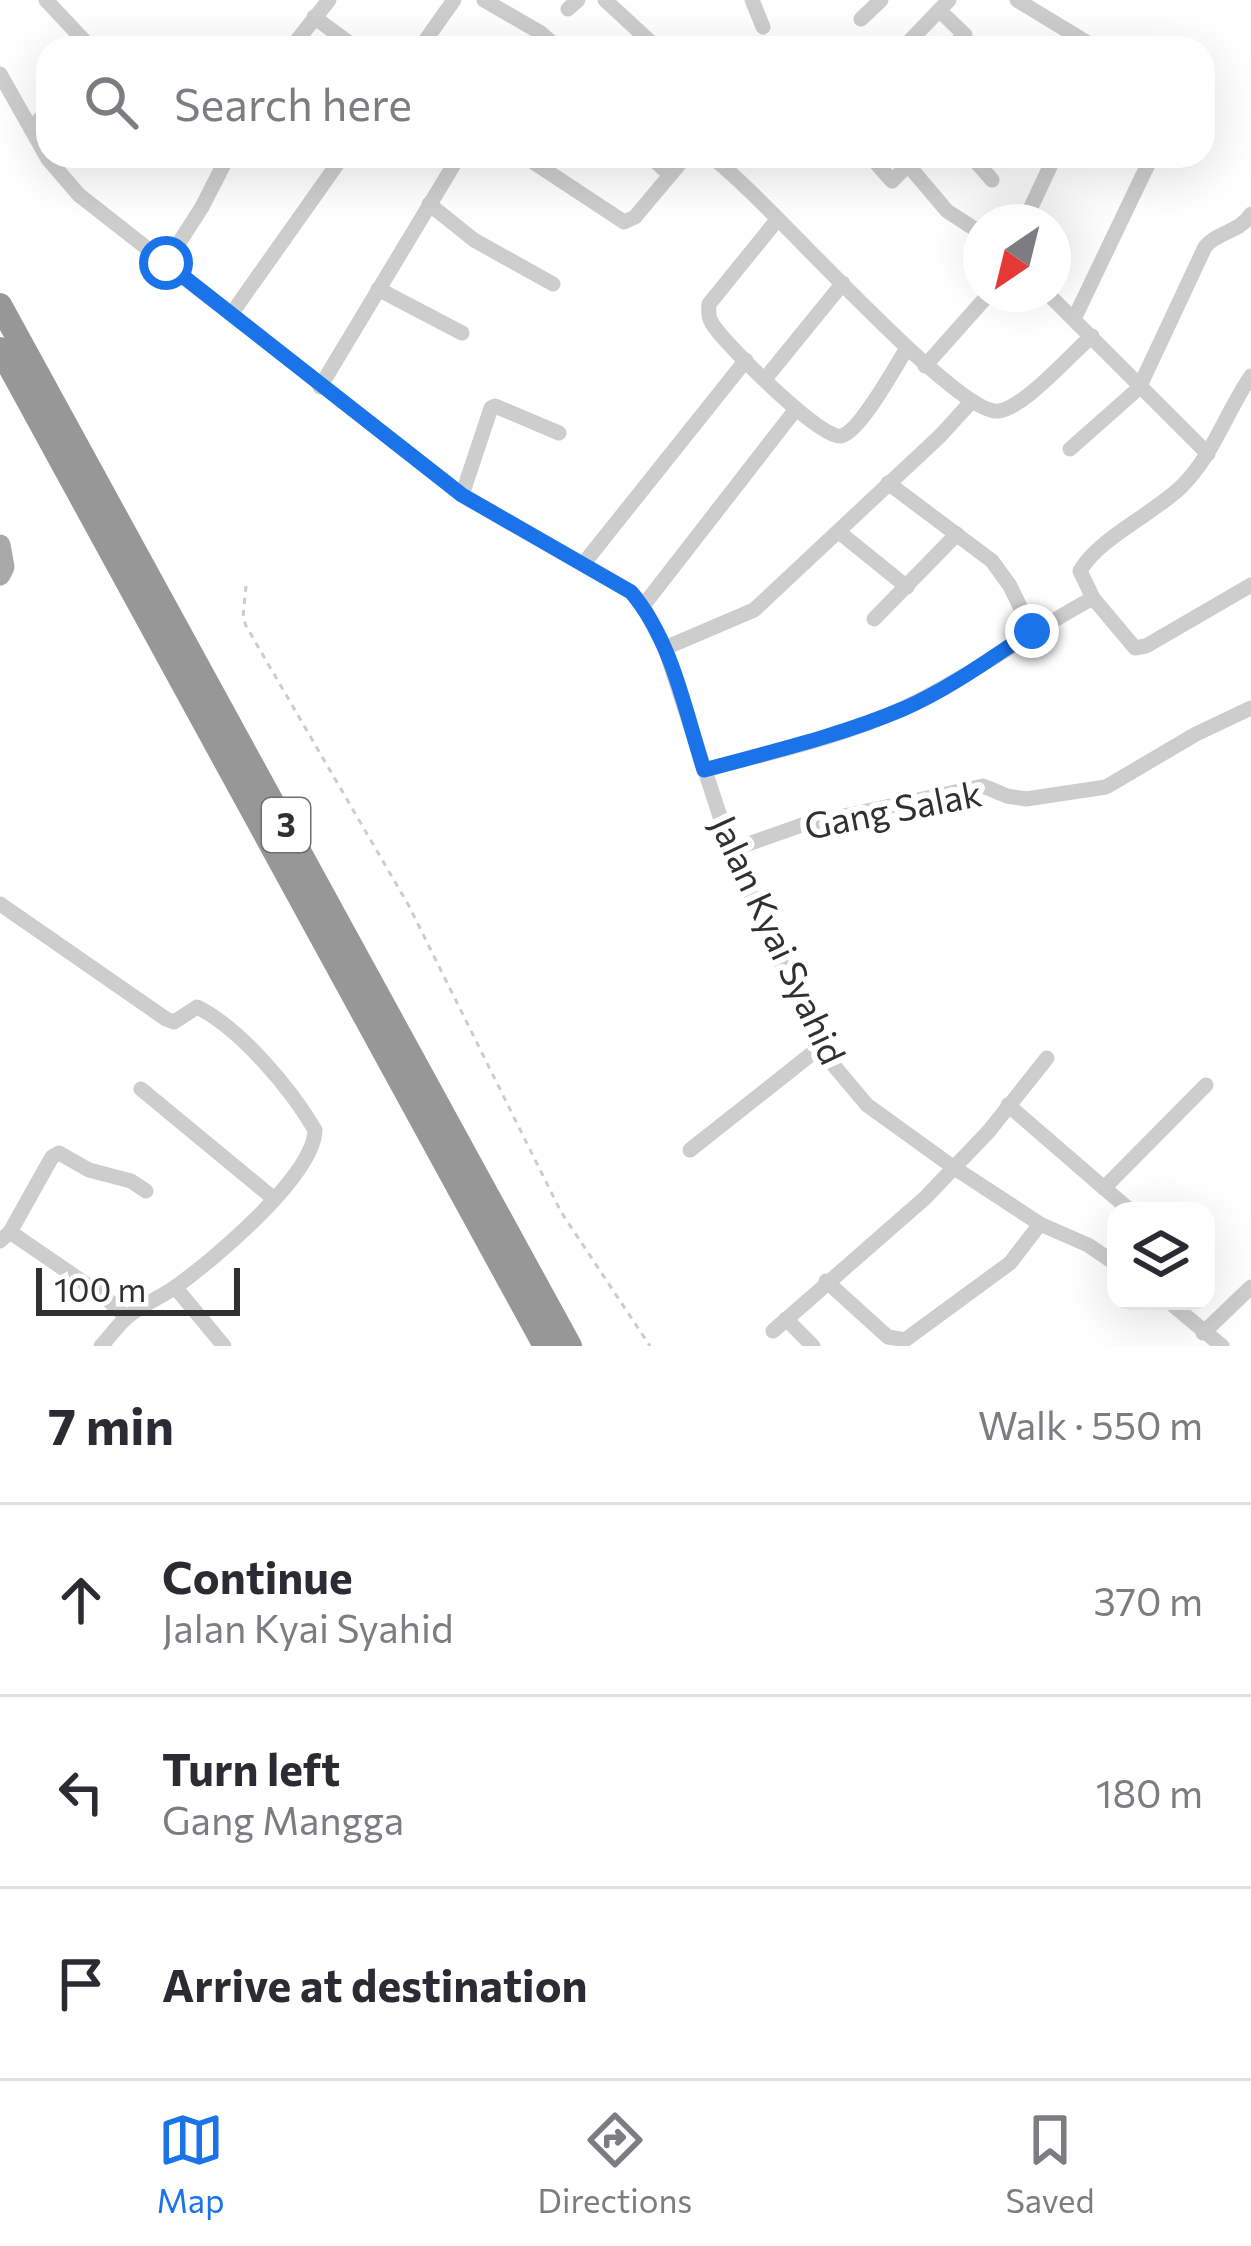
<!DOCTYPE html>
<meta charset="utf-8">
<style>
body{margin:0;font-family:Commissioner,sans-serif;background:#f7f7f7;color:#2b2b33}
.controls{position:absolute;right:36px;bottom:36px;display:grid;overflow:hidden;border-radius:24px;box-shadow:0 12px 48px #0002}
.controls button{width:108px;height:108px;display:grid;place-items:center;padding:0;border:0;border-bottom:3px solid #e1e1e2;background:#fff;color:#2b2b33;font:60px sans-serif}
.compass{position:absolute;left:963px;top:204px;width:108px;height:108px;border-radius:50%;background:#fff;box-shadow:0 12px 48px #0002;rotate:215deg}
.scale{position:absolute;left:36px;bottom:30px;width:204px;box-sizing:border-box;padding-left:12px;border:6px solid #303030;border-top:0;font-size:33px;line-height:42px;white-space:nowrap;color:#303030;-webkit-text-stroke:9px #fff;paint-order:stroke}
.stop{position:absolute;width:36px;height:36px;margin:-27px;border:9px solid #1a73e8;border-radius:50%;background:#fff}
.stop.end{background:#1a73e8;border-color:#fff;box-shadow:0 3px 12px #0008}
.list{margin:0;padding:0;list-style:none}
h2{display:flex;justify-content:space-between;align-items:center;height:156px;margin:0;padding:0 48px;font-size:51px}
h2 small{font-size:39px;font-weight:400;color:#7c7c81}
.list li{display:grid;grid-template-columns:78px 1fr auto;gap:36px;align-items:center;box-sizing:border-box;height:192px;padding:0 48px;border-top:3px solid #e1e1e2}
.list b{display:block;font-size:45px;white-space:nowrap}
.list p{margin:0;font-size:39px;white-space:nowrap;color:#7c7c81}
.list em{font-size:39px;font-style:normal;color:#7c7c81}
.icon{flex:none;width:66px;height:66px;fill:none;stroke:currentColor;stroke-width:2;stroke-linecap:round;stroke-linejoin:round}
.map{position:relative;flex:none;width:1251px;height:1346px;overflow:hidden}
.search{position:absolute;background:#fff;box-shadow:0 12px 48px #0002;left:36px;right:36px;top:36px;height:132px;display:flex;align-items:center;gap:30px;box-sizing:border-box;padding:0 42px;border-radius:36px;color:#7c7c81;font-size:45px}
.sheet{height:732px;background:#fff}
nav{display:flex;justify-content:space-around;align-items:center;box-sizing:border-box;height:168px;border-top:3px solid #e1e1e2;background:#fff;font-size:33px;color:#7c7c81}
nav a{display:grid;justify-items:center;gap:6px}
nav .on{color:#1a73e8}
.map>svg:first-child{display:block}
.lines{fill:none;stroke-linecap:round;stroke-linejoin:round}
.path{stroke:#cdcdcd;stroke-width:3;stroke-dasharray:6 6;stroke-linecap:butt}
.minor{stroke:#cdcdcd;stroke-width:15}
.major{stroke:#a8a8a8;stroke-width:21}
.highway{stroke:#979797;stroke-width:24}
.route{stroke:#1a73e8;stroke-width:15}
.labels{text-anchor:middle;stroke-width:12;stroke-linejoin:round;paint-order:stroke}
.shield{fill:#fff;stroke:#6e6e6e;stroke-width:3}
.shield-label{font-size:33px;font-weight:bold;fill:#303030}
.street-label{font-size:36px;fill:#303030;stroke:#fff}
</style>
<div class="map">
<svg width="1251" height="1346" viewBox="0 0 1251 1346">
<rect width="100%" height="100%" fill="#fff"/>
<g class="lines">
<path class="path" d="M246 586 243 617 246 626 409 906 561 1212 650 1346"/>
<g class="minor">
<path d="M46 0 91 48"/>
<path d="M484 0 541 33 558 48"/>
<path d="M605 0 657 48"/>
<path d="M752 0 763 27"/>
<path d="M1017 0 1096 48"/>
<path d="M568 9 578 0"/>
<path d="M940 11 965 35 950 48"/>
<path d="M314 17 356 48"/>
<path d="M861 19 881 0"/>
<path d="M904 47 949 0"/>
<path d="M121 48 138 45 157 48"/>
<path d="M291 48 329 0"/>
<path d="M420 48 454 0"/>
<path d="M0 74 48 159 79 195 462 495 631 592 643 606 665 648 731 850 819 1048 867 1105 953 1167 1040 1224 1088 1245 1116 1264"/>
<path d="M31 129 48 110"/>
<path d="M524 156 624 222 635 217 686 156"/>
<path d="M656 156 655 161 670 175"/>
<path d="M710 156C761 191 955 417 999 411 1025 407 1071 354 1092 336"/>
<path d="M870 156 892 181 917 156"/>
<path d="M971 156 992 180"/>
<path d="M908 165 947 211 981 233"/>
<path d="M429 204 474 240 553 284"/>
<path d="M777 220 709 304C708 314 709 321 716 329 730 348 822 441 841 436 860 432 895 367 907 348"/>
<path d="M1024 222 1055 156"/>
<path d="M166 263 202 207 228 156"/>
<path d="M378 289 462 333"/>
<path d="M1048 294 1208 454"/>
<path d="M232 313 343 156"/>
<path d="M1074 319 1152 156"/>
<path d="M925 366 989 294"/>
<path d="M1251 376C1226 412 1213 456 1181 487 1153 514 1098 539 1080 571L1093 598 1135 648 1146 646 1251 585"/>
<path d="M765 379 843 283"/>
<path d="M320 387 459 156"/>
<path d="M1070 449 1139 388 1205 247C1218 231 1239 233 1251 214"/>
<path d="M888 483 992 561 1010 586 1032 631"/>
<path d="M462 495 491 408 495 406 559 433"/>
<path d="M839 532 907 587"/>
<path d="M584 563 746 360"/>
<path d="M643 606 796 409"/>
<path d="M874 619 957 534"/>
<path d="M665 648 754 610 940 436 971 402"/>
<path d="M704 770C772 752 844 737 908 706 972 675 1030 632 1093 598"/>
<path d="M731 850 802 825 983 786 1007 796 1026 799 1106 787 1196 734 1251 708"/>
<path d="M0 904 166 1019 174 1022 197 1007C240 1028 291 1089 315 1130 314 1176 212 1261 174 1288 159 1298 140 1306 126 1318 117 1326 110 1337 101 1346"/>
<path d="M141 1089 273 1198"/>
<path d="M1008 1105 1104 1188 1206 1085"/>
<path d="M690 1150 819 1048"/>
<path d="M1104 1188 1131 1211"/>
<path d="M10 1232 52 1157 59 1153 89 1170 131 1181 146 1191"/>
<path d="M0 1241 10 1232 105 1297 126 1317"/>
<path d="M826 1281 888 1337 905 1340 1010 1263 1040 1224"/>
<path d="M175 1287 224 1346"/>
<path d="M1168 1301 1222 1346"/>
<path d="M786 1319 813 1346"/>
<path d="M773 1331 925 1198 989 1131 1047 1058"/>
<path d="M1203 1333 1251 1287"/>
</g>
<path class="major" d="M0 545 4 567 0 575"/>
<g class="highway">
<path d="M0 305 570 1346"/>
<path d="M0 349 545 1346"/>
</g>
</g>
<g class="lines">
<path class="route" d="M166 263 462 495 631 592C672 640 685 711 704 770 770 752 839 736 903 709 949 689 990 659 1032 631"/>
</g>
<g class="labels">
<rect class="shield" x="262" y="798" width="48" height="54" rx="9"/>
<g class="shield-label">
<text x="286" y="837">3</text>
</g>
<g class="street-label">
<text transform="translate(893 810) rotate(-11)" y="13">Gang Salak</text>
<text transform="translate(778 940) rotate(65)" y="13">Jalan Kyai Syahid</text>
</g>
</g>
</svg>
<div class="controls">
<button><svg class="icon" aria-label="layers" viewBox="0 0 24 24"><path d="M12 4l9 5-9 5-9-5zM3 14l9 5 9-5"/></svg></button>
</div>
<svg class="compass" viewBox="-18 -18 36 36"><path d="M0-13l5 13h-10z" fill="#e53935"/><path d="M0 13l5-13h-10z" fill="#7c7c81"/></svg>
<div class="scale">100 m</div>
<div class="stop" style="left:166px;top:263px"></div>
<div class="stop end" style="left:1032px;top:631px"></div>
<div class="search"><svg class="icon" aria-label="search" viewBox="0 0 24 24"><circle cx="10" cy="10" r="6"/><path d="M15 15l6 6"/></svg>Search here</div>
</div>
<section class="sheet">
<h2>7 min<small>Walk · 550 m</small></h2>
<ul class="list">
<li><svg class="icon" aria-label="ahead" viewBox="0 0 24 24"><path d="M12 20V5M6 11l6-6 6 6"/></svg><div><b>Continue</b><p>Jalan Kyai Syahid</p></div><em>370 m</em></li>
<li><svg class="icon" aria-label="left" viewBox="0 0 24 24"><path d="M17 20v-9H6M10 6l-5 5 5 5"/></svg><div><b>Turn left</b><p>Gang Mangga</p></div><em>180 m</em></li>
<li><svg class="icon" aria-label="arrive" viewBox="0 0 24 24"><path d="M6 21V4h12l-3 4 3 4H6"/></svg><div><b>Arrive at destination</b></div></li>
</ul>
</section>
<nav>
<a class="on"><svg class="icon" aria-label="map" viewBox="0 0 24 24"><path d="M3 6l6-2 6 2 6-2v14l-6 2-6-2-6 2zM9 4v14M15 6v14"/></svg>Map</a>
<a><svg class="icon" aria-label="directions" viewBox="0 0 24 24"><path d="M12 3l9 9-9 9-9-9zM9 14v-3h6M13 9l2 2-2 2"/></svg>Directions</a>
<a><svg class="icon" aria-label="saved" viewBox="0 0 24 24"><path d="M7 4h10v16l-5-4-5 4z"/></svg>Saved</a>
</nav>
